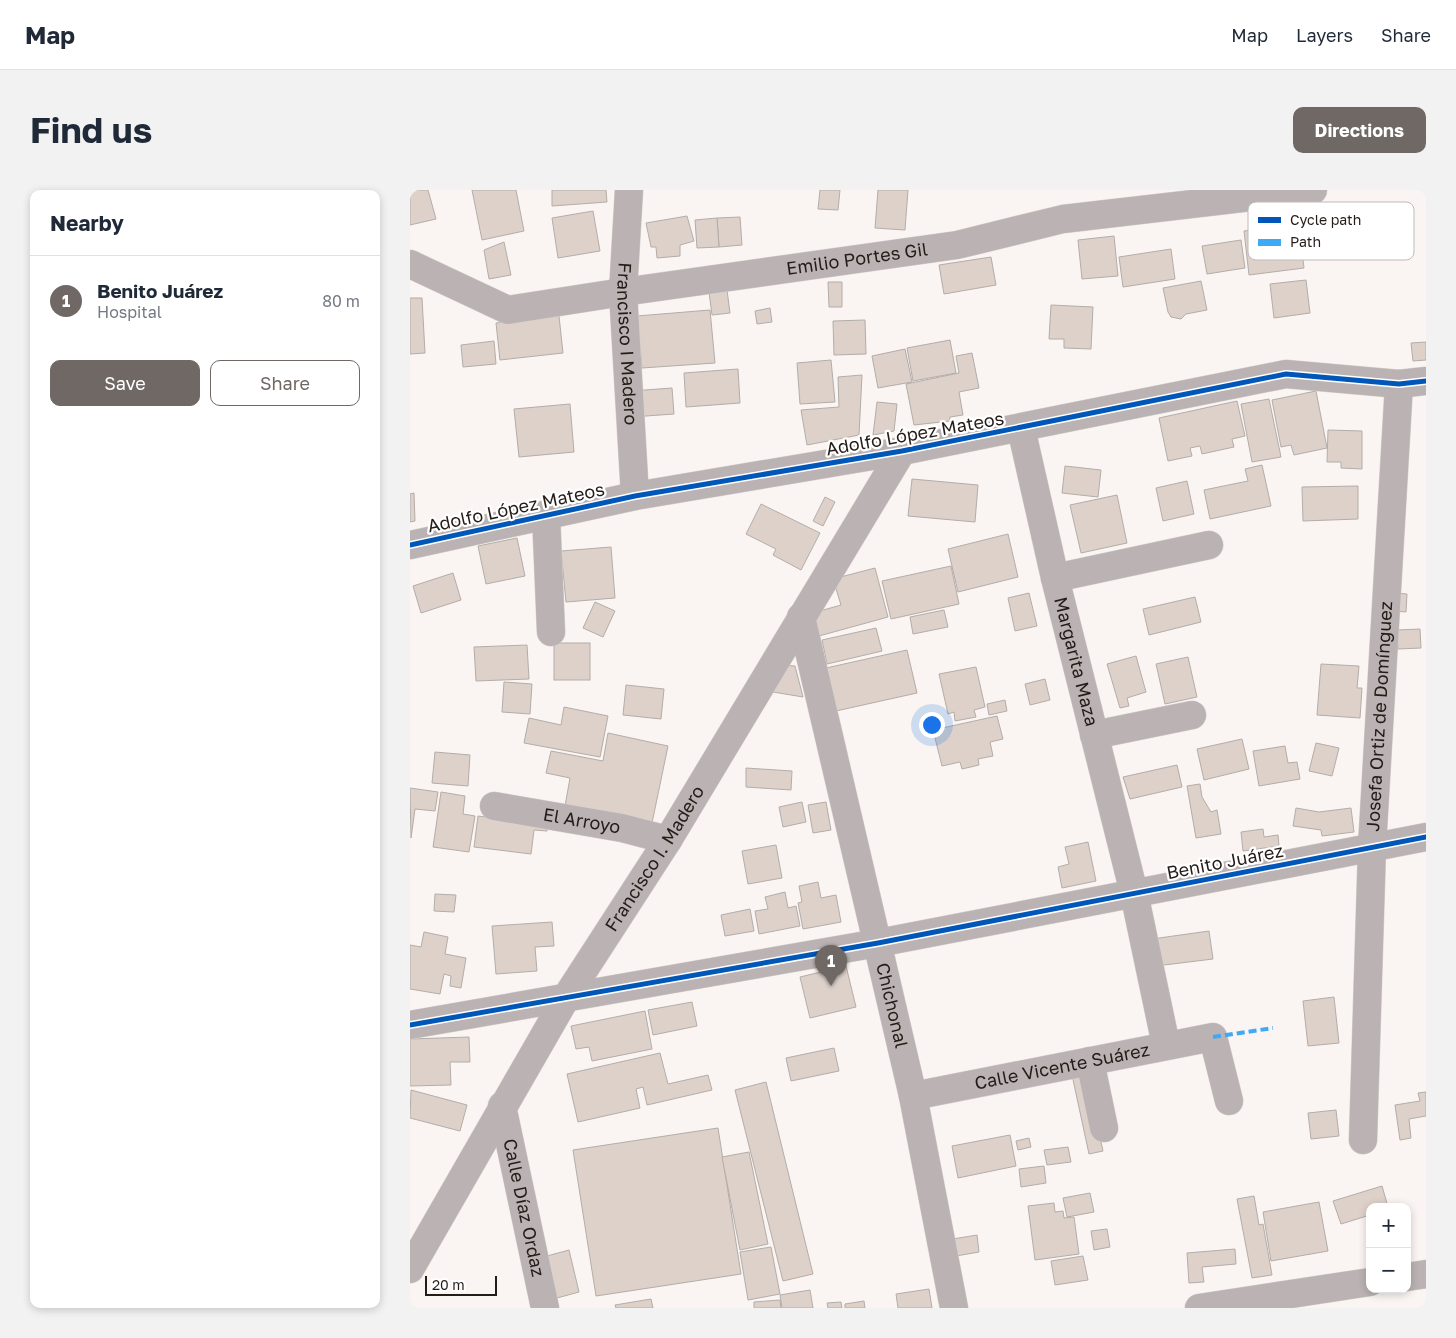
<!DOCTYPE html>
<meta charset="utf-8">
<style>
body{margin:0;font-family:"Golos Text",sans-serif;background:#f2f2f3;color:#1f2937}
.controls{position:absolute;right:15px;bottom:15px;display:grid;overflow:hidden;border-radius:10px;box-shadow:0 2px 8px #0003}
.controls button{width:45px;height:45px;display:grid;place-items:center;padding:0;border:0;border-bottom:1px solid #e0e1e3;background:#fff;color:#1f2937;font:25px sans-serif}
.scale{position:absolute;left:15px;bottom:12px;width:72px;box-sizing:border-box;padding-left:5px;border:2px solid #241c17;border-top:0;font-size:14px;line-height:18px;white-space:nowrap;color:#241c17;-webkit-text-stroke:4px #fff;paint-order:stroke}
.you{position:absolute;left:521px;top:534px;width:18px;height:18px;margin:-12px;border:4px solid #fff;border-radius:50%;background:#1a73e8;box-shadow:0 0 0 8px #1a73e833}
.badge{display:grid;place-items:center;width:32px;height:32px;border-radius:50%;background:#6f6864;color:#fff;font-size:16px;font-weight:700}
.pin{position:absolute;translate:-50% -41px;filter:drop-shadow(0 1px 2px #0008)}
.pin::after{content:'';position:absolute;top:26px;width:18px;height:15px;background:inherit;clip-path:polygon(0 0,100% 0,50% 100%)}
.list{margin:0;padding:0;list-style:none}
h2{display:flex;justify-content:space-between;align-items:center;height:65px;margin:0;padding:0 20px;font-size:21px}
h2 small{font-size:16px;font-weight:400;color:#747a83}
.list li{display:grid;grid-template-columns:32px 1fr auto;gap:15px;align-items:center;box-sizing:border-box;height:90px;padding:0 20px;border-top:1px solid #e0e1e3}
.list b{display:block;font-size:19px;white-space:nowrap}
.list p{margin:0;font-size:16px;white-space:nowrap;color:#747a83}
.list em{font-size:16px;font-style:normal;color:#747a83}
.actions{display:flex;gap:10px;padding:15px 20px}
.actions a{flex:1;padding:11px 0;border:1px solid #6f6864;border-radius:10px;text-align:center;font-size:18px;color:#6f6864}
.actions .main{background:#6f6864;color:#fff}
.map{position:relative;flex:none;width:1016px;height:1118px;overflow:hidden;border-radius:10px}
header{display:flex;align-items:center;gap:30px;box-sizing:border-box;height:70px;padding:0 25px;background:#fff;border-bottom:1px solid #e0e1e3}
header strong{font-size:24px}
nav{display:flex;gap:28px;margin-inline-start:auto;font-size:18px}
.intro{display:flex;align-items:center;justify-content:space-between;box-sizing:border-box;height:120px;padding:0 30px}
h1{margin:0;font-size:35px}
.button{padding:12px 22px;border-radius:10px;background:#6f6864;color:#fff;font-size:18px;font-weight:700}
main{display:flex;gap:30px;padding:0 30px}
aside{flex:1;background:#fff;border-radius:10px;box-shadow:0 2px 8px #0003}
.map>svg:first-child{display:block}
.building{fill:#ddd1ca;stroke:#b3ada9}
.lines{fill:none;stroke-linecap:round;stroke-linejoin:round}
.minor-casing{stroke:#d7d2d0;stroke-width:29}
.minor{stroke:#bbb3b3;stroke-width:28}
.quiet{stroke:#3fa9f5;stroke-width:4;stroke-dasharray:8 4;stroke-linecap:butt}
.cycleway-casing{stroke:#fff;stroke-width:8}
.cycleway{stroke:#0057b8;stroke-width:5}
.labels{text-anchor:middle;stroke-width:4.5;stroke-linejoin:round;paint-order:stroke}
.street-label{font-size:18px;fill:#241c17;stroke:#fff}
.key{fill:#fff;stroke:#bdbbb9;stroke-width:1}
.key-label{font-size:14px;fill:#241c17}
</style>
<header>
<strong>Map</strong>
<nav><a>Map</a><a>Layers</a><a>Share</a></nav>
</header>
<div class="intro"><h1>Find us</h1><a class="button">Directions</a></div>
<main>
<aside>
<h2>Nearby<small></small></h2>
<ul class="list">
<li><span class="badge">1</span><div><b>Benito Juárez</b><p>Hospital</p></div><em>80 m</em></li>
</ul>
<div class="actions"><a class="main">Save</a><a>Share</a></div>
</aside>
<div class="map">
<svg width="1016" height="1118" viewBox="0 0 1016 1118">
<rect width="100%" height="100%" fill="#faf5f2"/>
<g class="building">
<path d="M0 0H18L26 29 0 35Z"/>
<path d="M62 0H106L114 41 72 50Z"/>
<path d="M142 0H196L197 12 142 16Z"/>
<path d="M410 0H430L428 20 408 19Z"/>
<path d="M468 0H498L495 40 465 38Z"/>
<path d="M183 21 190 61 148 68 142 28Z"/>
<path d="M277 26 284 51 270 55V66L247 68 246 57H241L236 33Z"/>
<path d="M330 27 332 55 309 57 307 28Z"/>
<path d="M307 28 309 57 287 58 285 30Z"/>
<path d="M889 34 894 78 839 85 834 41Z"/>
<path d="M704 46 708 86 672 89 668 50Z"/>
<path d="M831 50 835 78 797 84 792 56Z"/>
<path d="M94 52 101 85 79 89 74 60Z"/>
<path d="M761 59 765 89 713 97 709 67Z"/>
<path d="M581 67 586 95 534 104 529 75Z"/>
<path d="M896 90 900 123 864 128 860 94Z"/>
<path d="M791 91 797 120 776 124 771 129 761 127 758 122 753 98Z"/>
<path d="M418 92H432V117H419Z"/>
<path d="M317 100 320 123 302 125 299 102Z"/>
<path d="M0 108H12L15 163 0 164Z"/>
<path d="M641 115 683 117 681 159 654 158V149H639Z"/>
<path d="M360 118 362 132 347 134 345 121Z"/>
<path d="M300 120 305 173 232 178 227 126Z"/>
<path d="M149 126 153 163 90 170 86 133Z"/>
<path d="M455 130 456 164 424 165 423 131Z"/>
<path d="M540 150 546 183 503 191 497 158Z"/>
<path d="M84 151 86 174 53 177 51 155Z"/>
<path d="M1016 152V170L1003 171 1001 153Z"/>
<path d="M495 159 502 192 468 198 462 166Z"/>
<path d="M562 163 569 198 549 202 553 225 540 227V231L504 235 496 194 549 183 546 166Z"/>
<path d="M421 170 425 212 390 214 387 173Z"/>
<path d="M328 179 330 213 276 217 274 183Z"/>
<path d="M452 185 449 245 397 255 391 220 429 217 428 187Z"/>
<path d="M262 198 264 224 222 227 221 201Z"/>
<path d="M906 201 917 258 884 265 881 255 871 257 862 210Z"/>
<path d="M859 209 871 267 842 272 831 214Z"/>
<path d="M827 211 835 246 822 249 824 257 792 264 790 256 780 258 782 266 758 271 749 228Z"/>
<path d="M467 212 487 214 484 241 463 245Z"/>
<path d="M160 214 164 262 109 267 104 219Z"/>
<path d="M918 240 952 241V279L931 278V272H917Z"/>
<path d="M852 275 861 316 800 329 794 300 838 291 835 279Z"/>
<path d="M655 276 691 280 688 307 652 303Z"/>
<path d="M502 289 568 295 565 332 498 326Z"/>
<path d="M777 291 784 324 753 331 746 298Z"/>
<path d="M948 296V329L893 331 892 297Z"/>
<path d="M4 303 5 331 0 332V304Z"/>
<path d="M707 305 717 353 671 363 660 315Z"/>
<path d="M415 307 425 312 413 336 403 331Z"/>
<path d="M351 314 410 343 391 380 363 365 366 359 336 344Z"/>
<path d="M598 344 608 387 548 402 538 359Z"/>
<path d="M107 348 115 386 76 394 68 356Z"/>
<path d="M201 357 205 408 156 412 151 361Z"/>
<path d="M541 376 549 414 481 429 472 391Z"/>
<path d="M465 378 478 427 409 446 403 423 431 415 423 389Z"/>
<path d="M43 383 51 410 11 423 3 396Z"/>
<path d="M619 403 627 436 605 441 598 408Z"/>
<path d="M986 403 997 404 996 422 984 421Z"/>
<path d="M785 407 791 432 739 445 733 419Z"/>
<path d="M185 412 205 421 193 447 173 438Z"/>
<path d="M534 420 538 437 503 444 500 427Z"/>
<path d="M466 438 472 461 417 474 412 450Z"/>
<path d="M1010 439 1011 458 988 459 987 440Z"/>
<rect x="144" y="453" width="36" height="37"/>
<path d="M117 455 119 489 66 491 64 457Z"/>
<path d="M497 460 507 503 426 521 416 478Z"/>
<path d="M726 466 736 502 717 508 719 516 710 518 697 474Z"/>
<path d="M778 467 787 507 755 514 746 474Z"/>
<path d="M911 474 949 476 947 498H952L950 528 907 525Z"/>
<path d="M372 475 385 476 393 507 357 501Z"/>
<path d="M566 477 575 517 564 520 566 527 545 531 544 522 538 524 529 484Z"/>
<path d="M635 489 640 510 620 515 615 494Z"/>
<path d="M94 492 122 494 120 524 92 522Z"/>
<path d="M216 495 254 499 251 529 213 525Z"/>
<path d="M595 510 597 521 579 525 577 514Z"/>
<path d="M154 517 198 526 190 567 114 553 119 528 151 535Z"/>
<path d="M587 526 593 549 580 552 583 566 568 569 569 575 552 579 550 572 532 576 523 540Z"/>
<path d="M198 543 258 556 242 633 155 616 160 588 136 583 141 561 193 571Z"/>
<path d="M832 549 839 579 794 590 787 559Z"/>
<path d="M906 553 929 558 922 586 899 581Z"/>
<path d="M875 556 878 573 887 572 890 589 849 596 843 561Z"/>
<path d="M25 562 60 565 58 596 22 593Z"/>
<path d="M767 575 772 597 720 609 713 587Z"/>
<path d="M336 578 382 581 381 600 336 597Z"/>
<path d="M790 594 792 607 801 622 807 620 811 644 786 648 777 596Z"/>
<path d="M0 598 28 602 25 621 5 619 1 648Z"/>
<path d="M31 602 55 606 53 624 65 626 59 662 23 657Z"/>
<path d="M392 612 396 632 373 637 369 617Z"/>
<path d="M416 612 421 640 403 643 398 615Z"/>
<path d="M886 618 909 622 941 618 944 642 912 646 911 640 883 636Z"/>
<path d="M68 626 138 635 137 641 124 640 121 664 64 657Z"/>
<path d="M853 639 854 647 868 645 869 656 833 661 831 642Z"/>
<path d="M678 652 686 691 652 698 648 677 659 674 655 657Z"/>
<path d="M366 655 372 688 338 694 332 661Z"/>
<path d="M408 692 411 708 426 705 431 732 393 739 388 713 392 712 389 696Z"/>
<path d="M375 702 378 718 386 716 390 736 349 744 345 721 358 719 355 707Z"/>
<path d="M25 704 46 705 44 722 24 721Z"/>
<path d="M340 719 344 741 315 746 311 725Z"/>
<path d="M142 732 144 756 125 757 127 781 86 784 82 736Z"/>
<path d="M799 741 803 769 746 776 742 749Z"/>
<path d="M14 742 38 747 35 764 56 768 51 798 40 796 41 786 34 784 30 804 0 799V755L11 757Z"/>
<path d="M436 776 446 817 400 828 390 787Z"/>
<path d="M924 807 929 853 898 856 893 811Z"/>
<path d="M282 812 287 836 243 845 238 820Z"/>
<path d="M235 821 242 859 182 871 179 857 166 859 161 836Z"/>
<path d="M59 847 60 872H40L41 895 0 896V849Z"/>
<path d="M424 858 429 881 381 891 376 868Z"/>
<path d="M250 863 258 894 298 885 302 900 237 915 233 897 226 899 230 918 168 932 157 884Z"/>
<path d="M676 882 693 961 679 964 662 885Z"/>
<path d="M356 892 403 1084 373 1091 325 900Z"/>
<path d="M1 900 57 915 50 941 0 928Z"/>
<path d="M1016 902V926L999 929 1001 948 990 950 985 915 1010 911 1008 903Z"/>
<path d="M926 920 929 946 901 949 898 923Z"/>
<path d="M308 938 331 1084 186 1106 163 960Z"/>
<path d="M600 945 606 976 548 988 542 956Z"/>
<path d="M619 948 621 957 608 960 606 951Z"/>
<path d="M658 957 661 972 637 975 634 960Z"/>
<path d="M339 962 358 1054 330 1060 312 967Z"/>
<path d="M634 976 636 993 611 997 609 979Z"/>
<path d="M972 996 978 1017H960V1025L931 1034 923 1011Z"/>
<path d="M680 1003 684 1022 657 1027 653 1008Z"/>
<path d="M844 1006 849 1035 853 1034 862 1085 842 1088 827 1009Z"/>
<path d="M909 1012 918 1061 861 1071 853 1022Z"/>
<path d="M644 1013 645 1022 653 1021 654 1028 664 1027 669 1064 625 1070 618 1016Z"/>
<path d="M697 1039 700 1057 684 1060 681 1041Z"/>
<path d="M567 1045 569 1062 546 1066 543 1049Z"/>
<path d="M361 1057 370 1104 338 1110 330 1062Z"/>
<path d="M825 1059 826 1074 792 1077 794 1092 779 1093 777 1063Z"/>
<path d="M159 1060 169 1102 147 1108 137 1066Z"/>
<path d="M673 1066 678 1090 645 1095 641 1071Z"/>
<path d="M519 1099 522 1118H488L486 1104Z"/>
<path d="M400 1100 403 1118H372L370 1105Z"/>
<path d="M241 1109 243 1118H206L205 1115Z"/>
<path d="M370 1110 371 1118H344V1112Z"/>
<path d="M454 1111 455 1118H435V1114Z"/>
<path d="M431 1112 432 1118H418L417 1113Z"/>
</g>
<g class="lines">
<g class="minor-casing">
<g id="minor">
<path id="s1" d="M219 0 213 102 225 306"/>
<path id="s2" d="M0 74 98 120 213 102 547 55 653 29 903 0"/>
<path id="s3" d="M611 238 645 388 724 703 756 855"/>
<path d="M136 324 141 442"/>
<path d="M0 355 225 306 492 261 876 184 989 194 1016 191"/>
<path d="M645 388 799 355"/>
<path id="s4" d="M391 427 503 906 544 1118"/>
<path d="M684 545 782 525"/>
<path id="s5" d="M84 616 212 638 258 650"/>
<path d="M0 835 468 753 1016 647"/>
<path d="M680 871 694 938"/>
<path id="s6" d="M503 906 803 847 819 911"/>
<path id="s7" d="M92 916 135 1118"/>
<path id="s8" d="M953 950 962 657 989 194"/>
<path id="s9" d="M0 1079 157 806 258 650 492 261"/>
<path d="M997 1087 1016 1084"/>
<path d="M789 1118 960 1092"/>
</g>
</g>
<use href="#minor" class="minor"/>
<path class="quiet" d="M803 847 863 838"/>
<g class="cycleway-casing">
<g id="cycleway">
<path d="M0 355 225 306 492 261 876 184 989 194 1016 191"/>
<path d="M0 835 468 753 1016 647"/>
</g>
</g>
<use href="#cycleway" class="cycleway"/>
</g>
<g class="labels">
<g class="street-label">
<text dy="6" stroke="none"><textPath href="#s2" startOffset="461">Emilio Portes Gil</textPath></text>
<text dy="6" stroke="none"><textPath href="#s1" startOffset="154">Francisco I Madero</textPath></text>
<text transform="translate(505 244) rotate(-10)" y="6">Adolfo López Mateos</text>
<text transform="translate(106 318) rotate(-12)" y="6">Adolfo López Mateos</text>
<text dy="6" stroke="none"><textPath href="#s3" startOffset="240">Margarita Maza</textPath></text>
<text dy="6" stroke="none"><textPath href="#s8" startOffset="424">Josefa Ortiz de Domínguez</textPath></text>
<text dy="6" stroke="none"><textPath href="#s5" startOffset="89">El Arroyo</textPath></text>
<text dy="6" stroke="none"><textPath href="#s9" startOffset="478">Francisco I. Madero</textPath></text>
<text transform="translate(815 672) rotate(-11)" y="6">Benito Juárez</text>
<text dy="6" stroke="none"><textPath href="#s4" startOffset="399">Chichonal</textPath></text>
<text dy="6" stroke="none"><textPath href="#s6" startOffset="152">Calle Vicente Suárez</textPath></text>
<text dy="6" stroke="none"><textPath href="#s7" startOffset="104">Calle Díaz Ordaz</textPath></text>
</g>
</g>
<rect x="838" y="12" width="166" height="58" rx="8" class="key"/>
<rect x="848" y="27" width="23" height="6" fill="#0057b8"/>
<rect x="848" y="49" width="23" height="7" fill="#3fa9f5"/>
<g class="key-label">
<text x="880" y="35">Cycle path</text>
<text x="880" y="57">Path</text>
</g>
</svg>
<div class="controls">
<button>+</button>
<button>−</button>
</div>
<div class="scale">20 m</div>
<div class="you"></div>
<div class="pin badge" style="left:421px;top:796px">1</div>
</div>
</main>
